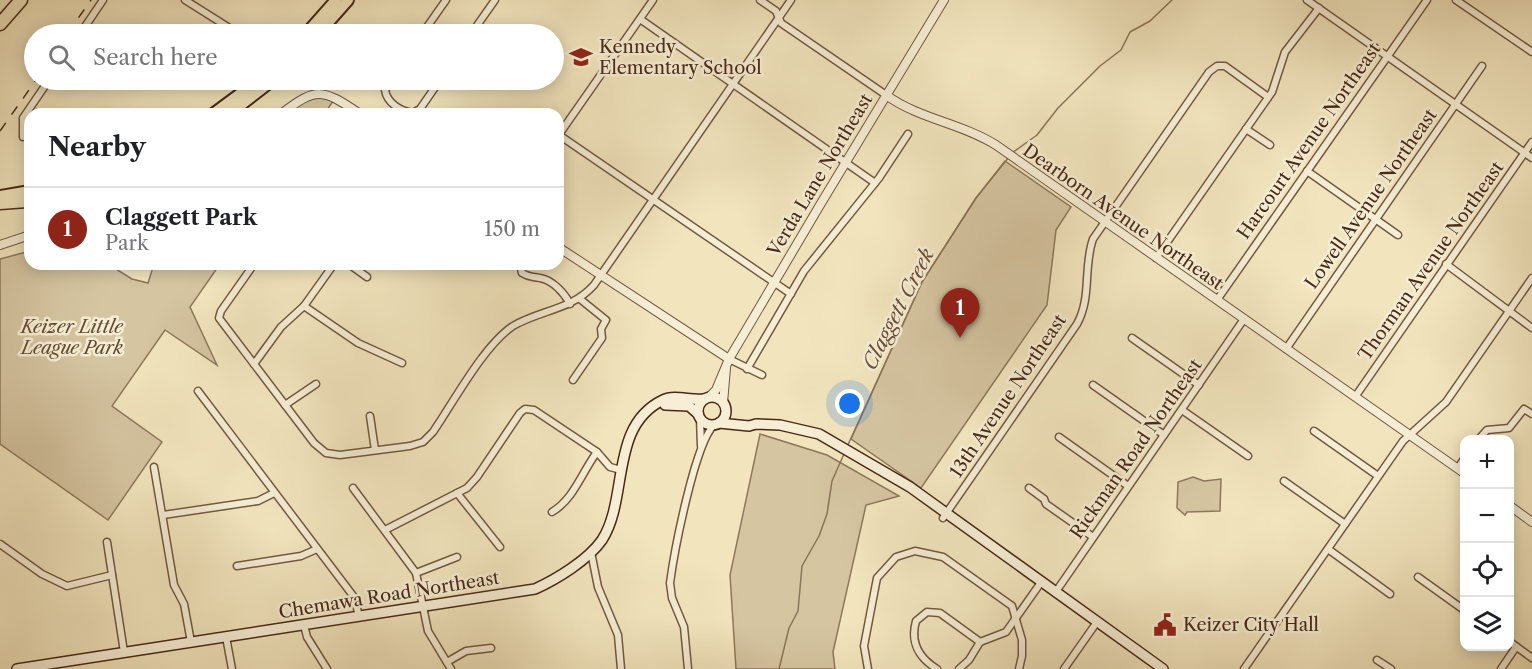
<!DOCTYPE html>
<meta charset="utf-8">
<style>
body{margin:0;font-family:"Libre Caslon Text",serif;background:#f6f6f6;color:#202124}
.controls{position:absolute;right:18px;bottom:18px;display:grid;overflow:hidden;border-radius:12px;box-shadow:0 3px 15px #0003}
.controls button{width:54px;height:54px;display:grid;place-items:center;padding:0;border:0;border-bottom:2px solid #e0e0e0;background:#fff;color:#202124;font:30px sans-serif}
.you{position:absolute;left:850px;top:404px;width:21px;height:21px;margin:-15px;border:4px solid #fff;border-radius:50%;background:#1a73e8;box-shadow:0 0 0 9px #1a73e833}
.badge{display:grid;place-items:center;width:39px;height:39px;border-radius:50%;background:#8f2418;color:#fff;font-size:20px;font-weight:700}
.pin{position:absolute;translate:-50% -50px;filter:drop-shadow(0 2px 3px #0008)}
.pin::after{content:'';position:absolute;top:32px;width:21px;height:18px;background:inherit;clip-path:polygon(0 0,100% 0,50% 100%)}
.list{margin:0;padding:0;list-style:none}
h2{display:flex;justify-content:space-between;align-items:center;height:78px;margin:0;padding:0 24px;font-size:26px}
h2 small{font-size:20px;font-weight:400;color:#757577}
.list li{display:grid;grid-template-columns:39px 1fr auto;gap:18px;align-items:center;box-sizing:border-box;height:84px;padding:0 24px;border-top:2px solid #e0e0e0}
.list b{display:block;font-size:22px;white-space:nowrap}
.list p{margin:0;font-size:20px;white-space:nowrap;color:#757577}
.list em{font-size:20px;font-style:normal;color:#757577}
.icon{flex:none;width:33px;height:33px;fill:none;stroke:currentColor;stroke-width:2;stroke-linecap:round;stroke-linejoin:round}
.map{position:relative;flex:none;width:1532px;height:669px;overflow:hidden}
.search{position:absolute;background:#fff;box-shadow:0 3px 15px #0003;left:24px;top:24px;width:540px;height:66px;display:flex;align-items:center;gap:15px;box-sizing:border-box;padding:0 21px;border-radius:33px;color:#757577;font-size:22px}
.panel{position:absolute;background:#fff;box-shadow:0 3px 15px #0003;left:24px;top:108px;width:540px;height:162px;border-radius:18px}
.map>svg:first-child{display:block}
.green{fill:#d5c5a1;stroke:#8e785c;stroke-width:1.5}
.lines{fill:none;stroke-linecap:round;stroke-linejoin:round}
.stream{stroke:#8b7459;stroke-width:1.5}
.minor-casing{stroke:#725940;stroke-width:9}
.tertiary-casing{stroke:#725940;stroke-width:10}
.secondary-casing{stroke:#482a16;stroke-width:12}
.trunk-casing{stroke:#482a16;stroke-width:14}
.motorway-casing{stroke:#482a16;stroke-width:15}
.minor{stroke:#f7eed5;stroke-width:6}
.tertiary{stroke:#f7eed5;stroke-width:8}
.secondary{stroke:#f7eed5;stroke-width:9}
.trunk{stroke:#f2e5be;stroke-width:10}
.motorway{stroke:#f2e5be;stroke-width:12}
.rail{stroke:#482a16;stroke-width:1.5;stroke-dasharray:10 10;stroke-linecap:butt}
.labels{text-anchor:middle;stroke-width:5;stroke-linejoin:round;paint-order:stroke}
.poi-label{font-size:18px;fill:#482a16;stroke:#f7eed5;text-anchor:start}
.street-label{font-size:18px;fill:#482a16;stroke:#f7eed5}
.park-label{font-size:18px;font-style:italic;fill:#644932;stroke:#f7eed5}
.water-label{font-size:20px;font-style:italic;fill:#6a4f37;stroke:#f7eed5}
</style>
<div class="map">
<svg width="1532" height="669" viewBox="0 0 1532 669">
<rect width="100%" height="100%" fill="#f2e5be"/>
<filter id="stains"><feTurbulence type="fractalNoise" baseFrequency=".00333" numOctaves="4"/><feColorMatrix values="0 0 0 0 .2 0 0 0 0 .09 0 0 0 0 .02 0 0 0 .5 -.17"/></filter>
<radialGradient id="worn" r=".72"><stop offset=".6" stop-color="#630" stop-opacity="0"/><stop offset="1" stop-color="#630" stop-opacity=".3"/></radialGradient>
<g class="green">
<path d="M319 97 334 100 324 114H288L306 99Z"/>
<path d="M1005 161 1071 207 1056 230 1047 305 921 488 851 439 922 282 976 198Z"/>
<path d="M30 251V264H108L132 279 148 283 154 264H220L190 307 217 365 165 330 112 406 162 442 108 520 0 444V259Z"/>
<path d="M760 434 827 455 899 496 866 505 833 652 835 669H736L730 575Z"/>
<path d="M1193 477 1204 481 1221 479 1220 511 1187 512 1185 515 1177 508 1178 482Z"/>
</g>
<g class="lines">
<g class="stream">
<path d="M1012 153 1037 135 1058 108 1100 66 1121 50 1130 32 1150 21 1172 0"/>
<path d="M847 447 922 282 976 198 1009 157"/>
<path d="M779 669 789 628 798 611 802 566 819 536 827 514 832 481 844 454"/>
</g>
<g class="minor-casing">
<g id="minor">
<path d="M185 0 239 34"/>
<path d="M760 0 776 11 781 23 886 95"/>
<path d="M1307 0 1532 158"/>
<path d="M1456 0 1532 52"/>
<path d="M640 19 875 183"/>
<path d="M80 34 103 0"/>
<path d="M422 34 446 0"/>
<path d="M471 34 495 0"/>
<path d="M391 80 385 90C387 103 400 111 413 113L420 109 440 80"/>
<path d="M1246 129 1270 145"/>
<path d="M559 135 791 294"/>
<path d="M558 136 653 0"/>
<path d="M23 137V118L49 80"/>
<path d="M1307 171 1398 235"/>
<path d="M1156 258 1272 92 1285 52 1319 8"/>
<path d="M349 264 367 277"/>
<path d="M520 264 522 273C530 278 532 276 540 278 553 280 565 294 570 304"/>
<path d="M1446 264 1532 328"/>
<path d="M252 267 221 311 219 318 314 443 326 453 340 455 410 446 423 442 433 432C453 403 484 345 513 326 540 310 572 310 594 285L791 0"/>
<path d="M1217 300 1427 0"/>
<path d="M304 306 358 343 402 363"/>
<path d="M1132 338 1199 385"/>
<path d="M1286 349 1482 66"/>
<path d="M729 359 762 375"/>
<path d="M254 364 281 327 304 306 334 264"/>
<path d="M747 369 804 271 879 178 908 134"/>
<path d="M573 380 602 338 601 329 606 320 580 299"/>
<path d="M1093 385 1164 435"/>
<path d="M198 391 354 597 359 616"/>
<path d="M1355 397 1532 142"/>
<path d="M285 405 316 384"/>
<path d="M1182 410 1248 456"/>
<path d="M370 416 375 450"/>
<path d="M700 418 701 446"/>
<path d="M1314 431 1378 476"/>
<path d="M1059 437 1128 486"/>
<path d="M1478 440 1487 430 1509 428 1524 409 1532 414"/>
<path d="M154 467 174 585 184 604 191 642"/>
<path d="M1458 468 1464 459"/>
<path d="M1284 481 1345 524"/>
<path d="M353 488 416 573 428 631 451 669"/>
<path d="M1029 488 1044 499 1046 504 1093 537"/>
<path d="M457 493 500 547"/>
<path d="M552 512C574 499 582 472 597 452"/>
<path d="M163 515 258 501 274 493"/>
<path d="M943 518 1077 324C1092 297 1083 267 1093 239L1209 72 1217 66H1225L1268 97"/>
<path d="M385 530 467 488 477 477 520 413 525 409 534 410 597 452 610 467 621 470"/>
<path d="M107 542 124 652"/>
<path d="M0 544 42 574 67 586 112 575"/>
<path d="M1328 549 1390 594"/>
<path d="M591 552 598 587 618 635 621 669"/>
<path d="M237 566 301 556 317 549"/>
<path d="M416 573 457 557"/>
<path d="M1418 577 1464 610"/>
<path d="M1055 593 1244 319"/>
<path d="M304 625 307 637 327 669"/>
<path d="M226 637 232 669"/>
<path d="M980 642 1006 632 1042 581"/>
<path d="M1510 642 1532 658"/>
<path d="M1377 660 1391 669"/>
<path d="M447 662 466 651 491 648"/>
<path d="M688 669 684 627 672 598 670 583C674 553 695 441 715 424"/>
<path d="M868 669 864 646 877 578 896 557 915 551 943 557 1012 606 1022 640V656L1019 669"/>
<path d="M937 669C919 658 910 642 916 621L927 612 940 613 980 642 969 660 959 669"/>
<path d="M1064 669 1097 622"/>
<path d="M1244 669 1403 441 1446 402 1532 278"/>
<path d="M1501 669 1516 647"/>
</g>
</g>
<g class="tertiary-casing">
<g id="tertiary">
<path d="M886 95C919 119 961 123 996 145L1464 473"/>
<path d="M281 114C317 86 323 89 360 114"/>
<path d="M0 245 30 235"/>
<path d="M558 247 729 359"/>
<path d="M708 398 716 390 729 359 820 205 944 0"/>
<path d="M723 403 726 368"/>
<path d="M1510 506 1532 522"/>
</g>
</g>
<g class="secondary-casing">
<g id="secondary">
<circle cx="712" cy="411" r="14"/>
<path d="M665 405 689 406 698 414"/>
<path d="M719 423 749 426 756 424 780 425 819 434 910 487 1163 669"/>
<path d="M17 669 535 589C557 579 588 560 602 540 629 498 609 426 663 400 675 394 691 401 704 399"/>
</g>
</g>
<g class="trunk-casing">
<g id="trunk">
<path d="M306 34 336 0"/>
<path d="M318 34 348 0"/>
<path d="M213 114 259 80"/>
<path d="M229 114 273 80"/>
<path d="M0 196 30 191"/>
</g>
</g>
<g class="motorway-casing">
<g id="motorway">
<path d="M0 24 21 0"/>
<path d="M0 203 27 201"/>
</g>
</g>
<use href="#minor" class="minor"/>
<use href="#tertiary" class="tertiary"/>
<use href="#secondary" class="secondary"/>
<use href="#trunk" class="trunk"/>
<use href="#motorway" class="motorway"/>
<g class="rail">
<path d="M67 34 91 0"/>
<path d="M0 131 36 80"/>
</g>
</g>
<defs>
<g id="school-bare" transform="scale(1.8)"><path d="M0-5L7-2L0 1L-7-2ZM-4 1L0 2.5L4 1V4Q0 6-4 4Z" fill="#8f2418" stroke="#f7eed5" stroke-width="2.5" paint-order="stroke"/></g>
<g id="civic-bare" transform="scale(1.8)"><path d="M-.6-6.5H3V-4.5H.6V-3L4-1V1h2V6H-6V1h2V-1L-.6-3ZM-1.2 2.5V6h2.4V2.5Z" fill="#8f2418" stroke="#f7eed5" stroke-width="2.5" paint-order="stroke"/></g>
</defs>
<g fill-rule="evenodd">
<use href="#school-bare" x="581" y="57"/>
<use href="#civic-bare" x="1165" y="625"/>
</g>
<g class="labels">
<g class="poi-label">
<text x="599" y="53">Kennedy<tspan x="599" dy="21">Elementary School</tspan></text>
<text x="1183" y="631">Keizer City Hall</text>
</g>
<g class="street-label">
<text transform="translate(1309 141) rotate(-55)" y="6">Harcourt Avenue Northeast</text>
<text transform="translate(820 175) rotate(-59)" y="6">Verda Lane Northeast</text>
<text transform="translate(1371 199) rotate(-55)" y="6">Lowell Avenue Northeast</text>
<text transform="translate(1123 217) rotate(35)" y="6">Dearborn Avenue Northeast</text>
<text transform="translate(1431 261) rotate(-55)" y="6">Thorman Avenue Northeast</text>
<text transform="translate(1008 396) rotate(-56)" y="6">13th Avenue Northeast</text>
<text transform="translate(1136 449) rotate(-55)" y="6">Rickman Road Northeast</text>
<text transform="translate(389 595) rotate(-9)" y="6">Chemawa Road Northeast</text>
</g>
<g class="park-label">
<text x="72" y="333">Keizer Little<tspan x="72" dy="21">League Park</tspan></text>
</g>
<g class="water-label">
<text transform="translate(898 309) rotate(-63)" y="7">Claggett Creek</text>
</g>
</g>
<rect width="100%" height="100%" filter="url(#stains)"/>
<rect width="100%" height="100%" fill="url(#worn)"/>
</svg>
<div class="controls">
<button>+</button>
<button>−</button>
<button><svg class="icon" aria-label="locate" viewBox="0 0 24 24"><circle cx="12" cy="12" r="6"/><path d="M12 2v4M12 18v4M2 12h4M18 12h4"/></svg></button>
<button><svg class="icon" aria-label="layers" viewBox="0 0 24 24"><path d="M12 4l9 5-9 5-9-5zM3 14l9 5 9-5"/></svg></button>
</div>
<div class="you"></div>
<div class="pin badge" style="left:960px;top:338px">1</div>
<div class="search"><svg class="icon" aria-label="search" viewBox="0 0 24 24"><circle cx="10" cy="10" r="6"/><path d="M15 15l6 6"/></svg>Search here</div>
<section class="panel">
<h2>Nearby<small></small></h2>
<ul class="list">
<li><span class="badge">1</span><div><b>Claggett Park</b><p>Park</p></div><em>150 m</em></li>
</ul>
</section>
</div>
